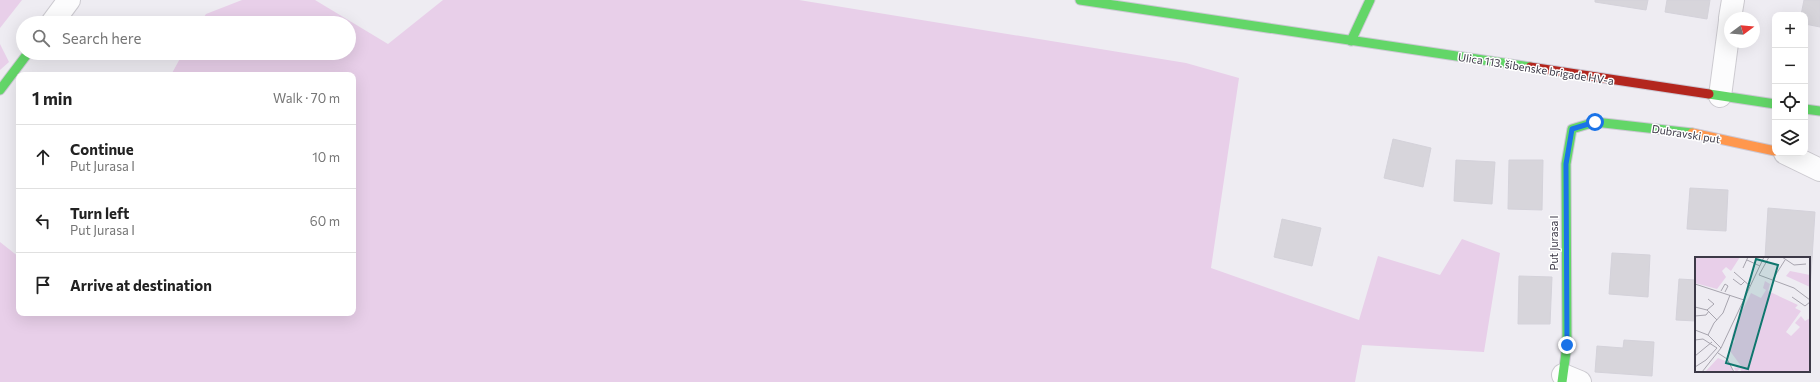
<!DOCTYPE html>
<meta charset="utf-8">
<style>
body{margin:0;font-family:Commissioner,sans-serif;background:#f6f6f6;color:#222}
.controls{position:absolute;right:12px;top:12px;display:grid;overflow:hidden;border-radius:8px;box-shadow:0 4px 16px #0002}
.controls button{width:36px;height:36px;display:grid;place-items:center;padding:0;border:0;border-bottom:1px solid #e0e0e0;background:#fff;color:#222;font:20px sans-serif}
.compass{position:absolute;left:1724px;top:12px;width:36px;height:36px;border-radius:50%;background:#fff;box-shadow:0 4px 16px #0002;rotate:74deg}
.stop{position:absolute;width:12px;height:12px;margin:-9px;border:3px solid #1a73e8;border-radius:50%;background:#fff}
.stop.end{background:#1a73e8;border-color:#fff;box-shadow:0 1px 4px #0008}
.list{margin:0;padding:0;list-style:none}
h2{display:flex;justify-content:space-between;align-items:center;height:52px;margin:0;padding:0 16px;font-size:17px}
h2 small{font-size:13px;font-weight:400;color:#767676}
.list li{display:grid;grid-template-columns:26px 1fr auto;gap:12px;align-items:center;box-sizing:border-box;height:64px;padding:0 16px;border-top:1px solid #e0e0e0}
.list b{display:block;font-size:15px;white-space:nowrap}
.list p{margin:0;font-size:13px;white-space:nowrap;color:#767676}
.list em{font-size:13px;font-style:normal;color:#767676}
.icon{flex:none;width:22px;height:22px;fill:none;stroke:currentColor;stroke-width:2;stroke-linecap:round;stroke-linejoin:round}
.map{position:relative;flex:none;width:1820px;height:382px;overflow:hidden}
.search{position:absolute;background:#fff;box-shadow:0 4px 16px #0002;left:16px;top:16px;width:340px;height:44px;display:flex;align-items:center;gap:10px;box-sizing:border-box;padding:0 14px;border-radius:22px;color:#767676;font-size:15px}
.panel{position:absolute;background:#fff;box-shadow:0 4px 16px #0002;left:16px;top:72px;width:340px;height:244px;border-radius:8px}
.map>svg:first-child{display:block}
.green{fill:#e8cfe9}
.building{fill:#d7d5db;stroke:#d4d2da}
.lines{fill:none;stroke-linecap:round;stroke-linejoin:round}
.street-casing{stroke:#cccad0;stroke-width:24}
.fast-casing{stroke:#ccc8d4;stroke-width:11}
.slow-casing{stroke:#ccc8d4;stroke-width:11}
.jam-casing{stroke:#ccc8d4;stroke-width:11}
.street{stroke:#fcfcfd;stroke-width:22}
.fast{stroke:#63d668;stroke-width:9}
.slow{stroke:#ff974d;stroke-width:9}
.jam{stroke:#b3261e;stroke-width:9}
.route{stroke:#1a73e8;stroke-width:5}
.labels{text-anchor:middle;stroke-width:3;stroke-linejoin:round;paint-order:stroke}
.street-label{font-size:11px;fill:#3c3947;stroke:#fff}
.inset-road{fill:none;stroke:#a7a4ae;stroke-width:1}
.view{fill:#0f766e;fill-opacity:0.15;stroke:#0f766e;stroke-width:2}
.inset-edge{fill:none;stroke:#3c3947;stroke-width:2}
</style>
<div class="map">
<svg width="1820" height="382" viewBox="0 0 1820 382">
<rect width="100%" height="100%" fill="#eeecf2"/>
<g class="green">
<path d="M0 0H22L0 28Z"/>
<path d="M242 0H315L388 44 443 0H799L1186 63 1239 78 1211 268 1359 320 1378 256 1440 275 1462 239 1500 253 1484 352 1362 345 1355 382H0V242L19 257V313H353V75H171L183 53H349V23H200L206 14Z"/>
<path d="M0 44 9 62 0 70Z"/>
</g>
<g class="building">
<path d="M1595 0H1648L1646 10 1595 2Z"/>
<path d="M1667 0H1710L1707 19 1665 12Z"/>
<path d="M1804 0H1820V27L1805 24V15H1801Z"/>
<path d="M1393 139 1431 148 1423 187 1384 178Z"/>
<path d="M1456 160 1495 162 1492 204 1454 201Z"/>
<path d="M1509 160H1543L1542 210 1508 209Z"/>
<path d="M1690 188 1728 190 1726 231 1687 229Z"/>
<path d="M1768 208 1815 212 1810 290H1809V258H1765Z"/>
<path d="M1282 219 1321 228 1312 266 1274 257Z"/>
<path d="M1612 253 1650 255 1648 297 1609 294Z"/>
<path d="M1519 276 1552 277 1550 324H1518Z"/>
<path d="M1679 279 1696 280V321L1676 320Z"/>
<path d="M1624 340 1654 342 1652 376 1595 372 1597 346 1623 348Z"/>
</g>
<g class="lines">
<g class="street-casing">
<g id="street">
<path d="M1730 18 1733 0"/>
<path d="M52 23 69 0"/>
<path d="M1720 96 1730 21"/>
<path d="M1785 153 1820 170"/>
<path d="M1563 375 1580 382"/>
</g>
</g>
<g class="fast-casing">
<g id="fast">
<path d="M1080 0 1530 67"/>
<path d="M1351 41 1370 0"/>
<path d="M0 90 28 53"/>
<path d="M1709 94 1775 104"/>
<path d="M1805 109 1820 111"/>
<path d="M1562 382 1567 345 1566 164 1572 129 1595 122 1692 133"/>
</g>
</g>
<g class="slow-casing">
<path id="slow" d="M1692 133 1775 151"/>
</g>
<g class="jam-casing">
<path id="jam" d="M1530 67 1709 94"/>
</g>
<use href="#street" class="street"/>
<use href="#fast" class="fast"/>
<use href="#slow" class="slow"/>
<use href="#jam" class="jam"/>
</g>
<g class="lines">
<path class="route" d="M1567 345 1566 164 1572 129 1595 122"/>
</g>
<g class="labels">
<g class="street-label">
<text transform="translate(1536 69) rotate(9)" y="4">Ulica 113. šibenske brigade HV-a</text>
<text transform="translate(1686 134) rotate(9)" y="4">Dubravski put</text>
<text transform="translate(1554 243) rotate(-90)" y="4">Put Jurasa I</text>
</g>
</g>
<g transform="translate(1695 257)">
<rect width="115" height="115" fill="#eeecf2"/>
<path d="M0 0H45L36 14 31 10 27 14 31 20 22 32 0 26ZM95 14 115 18V30L91 19ZM70 24 75 27 73 34 103 48 100 51 106 54 91 75 96 79 105 70 100 66 106 59 110 64 115 61V115H47L45 112 41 115 39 111 46 109 35 94V89L40 84 37 79 40 68 56 36 66 41 71 33 68 31ZM23 101 35 106 38 115H10Z" fill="#e8cfe9"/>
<path class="inset-road" d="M74 0 64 18 99 31 115 43M87 0 99 8 111 7M52 3 65 9M48 11 53 0M39 15 55 29M38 22 46 28 50 24M78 22 90 3M0 27 49 43M26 34 30 27 33 29 30 35M97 40 110 49 115 45M0 50 12 53 22 63M12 53 19 47 13 42M0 59 11 58 14 54M0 73 13 78 26 91M13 78 19 66 28 56 35 38M0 83 8 82 22 91 11 103 0 110M23 96 32 102 39 115M0 99 17 85M7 115 26 91 69 0"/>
<path class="view" d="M61 2 83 8 53 112 31 106Z"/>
<rect width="115" height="115" class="inset-edge"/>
</g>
</svg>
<div class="controls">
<button>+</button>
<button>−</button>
<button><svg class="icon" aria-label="locate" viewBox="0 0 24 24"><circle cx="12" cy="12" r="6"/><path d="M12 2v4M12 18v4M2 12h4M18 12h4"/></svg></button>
<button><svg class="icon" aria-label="layers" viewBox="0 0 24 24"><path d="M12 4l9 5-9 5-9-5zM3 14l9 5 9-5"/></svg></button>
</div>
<svg class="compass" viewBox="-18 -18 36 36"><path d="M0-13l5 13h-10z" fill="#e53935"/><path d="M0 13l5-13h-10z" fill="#767676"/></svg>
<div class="stop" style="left:1595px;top:122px"></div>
<div class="stop end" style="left:1567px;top:345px"></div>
<div class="search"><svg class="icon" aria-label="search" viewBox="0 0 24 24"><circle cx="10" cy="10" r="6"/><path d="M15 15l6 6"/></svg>Search here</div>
<section class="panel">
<h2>1 min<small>Walk · 70 m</small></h2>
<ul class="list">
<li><svg class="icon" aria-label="ahead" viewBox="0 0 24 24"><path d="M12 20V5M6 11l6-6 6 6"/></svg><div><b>Continue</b><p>Put Jurasa I</p></div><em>10 m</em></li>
<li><svg class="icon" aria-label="left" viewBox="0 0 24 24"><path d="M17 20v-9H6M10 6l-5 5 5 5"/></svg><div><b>Turn left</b><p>Put Jurasa I</p></div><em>60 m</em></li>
<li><svg class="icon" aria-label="arrive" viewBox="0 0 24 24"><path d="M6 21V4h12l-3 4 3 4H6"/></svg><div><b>Arrive at destination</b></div></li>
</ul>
</section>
</div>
